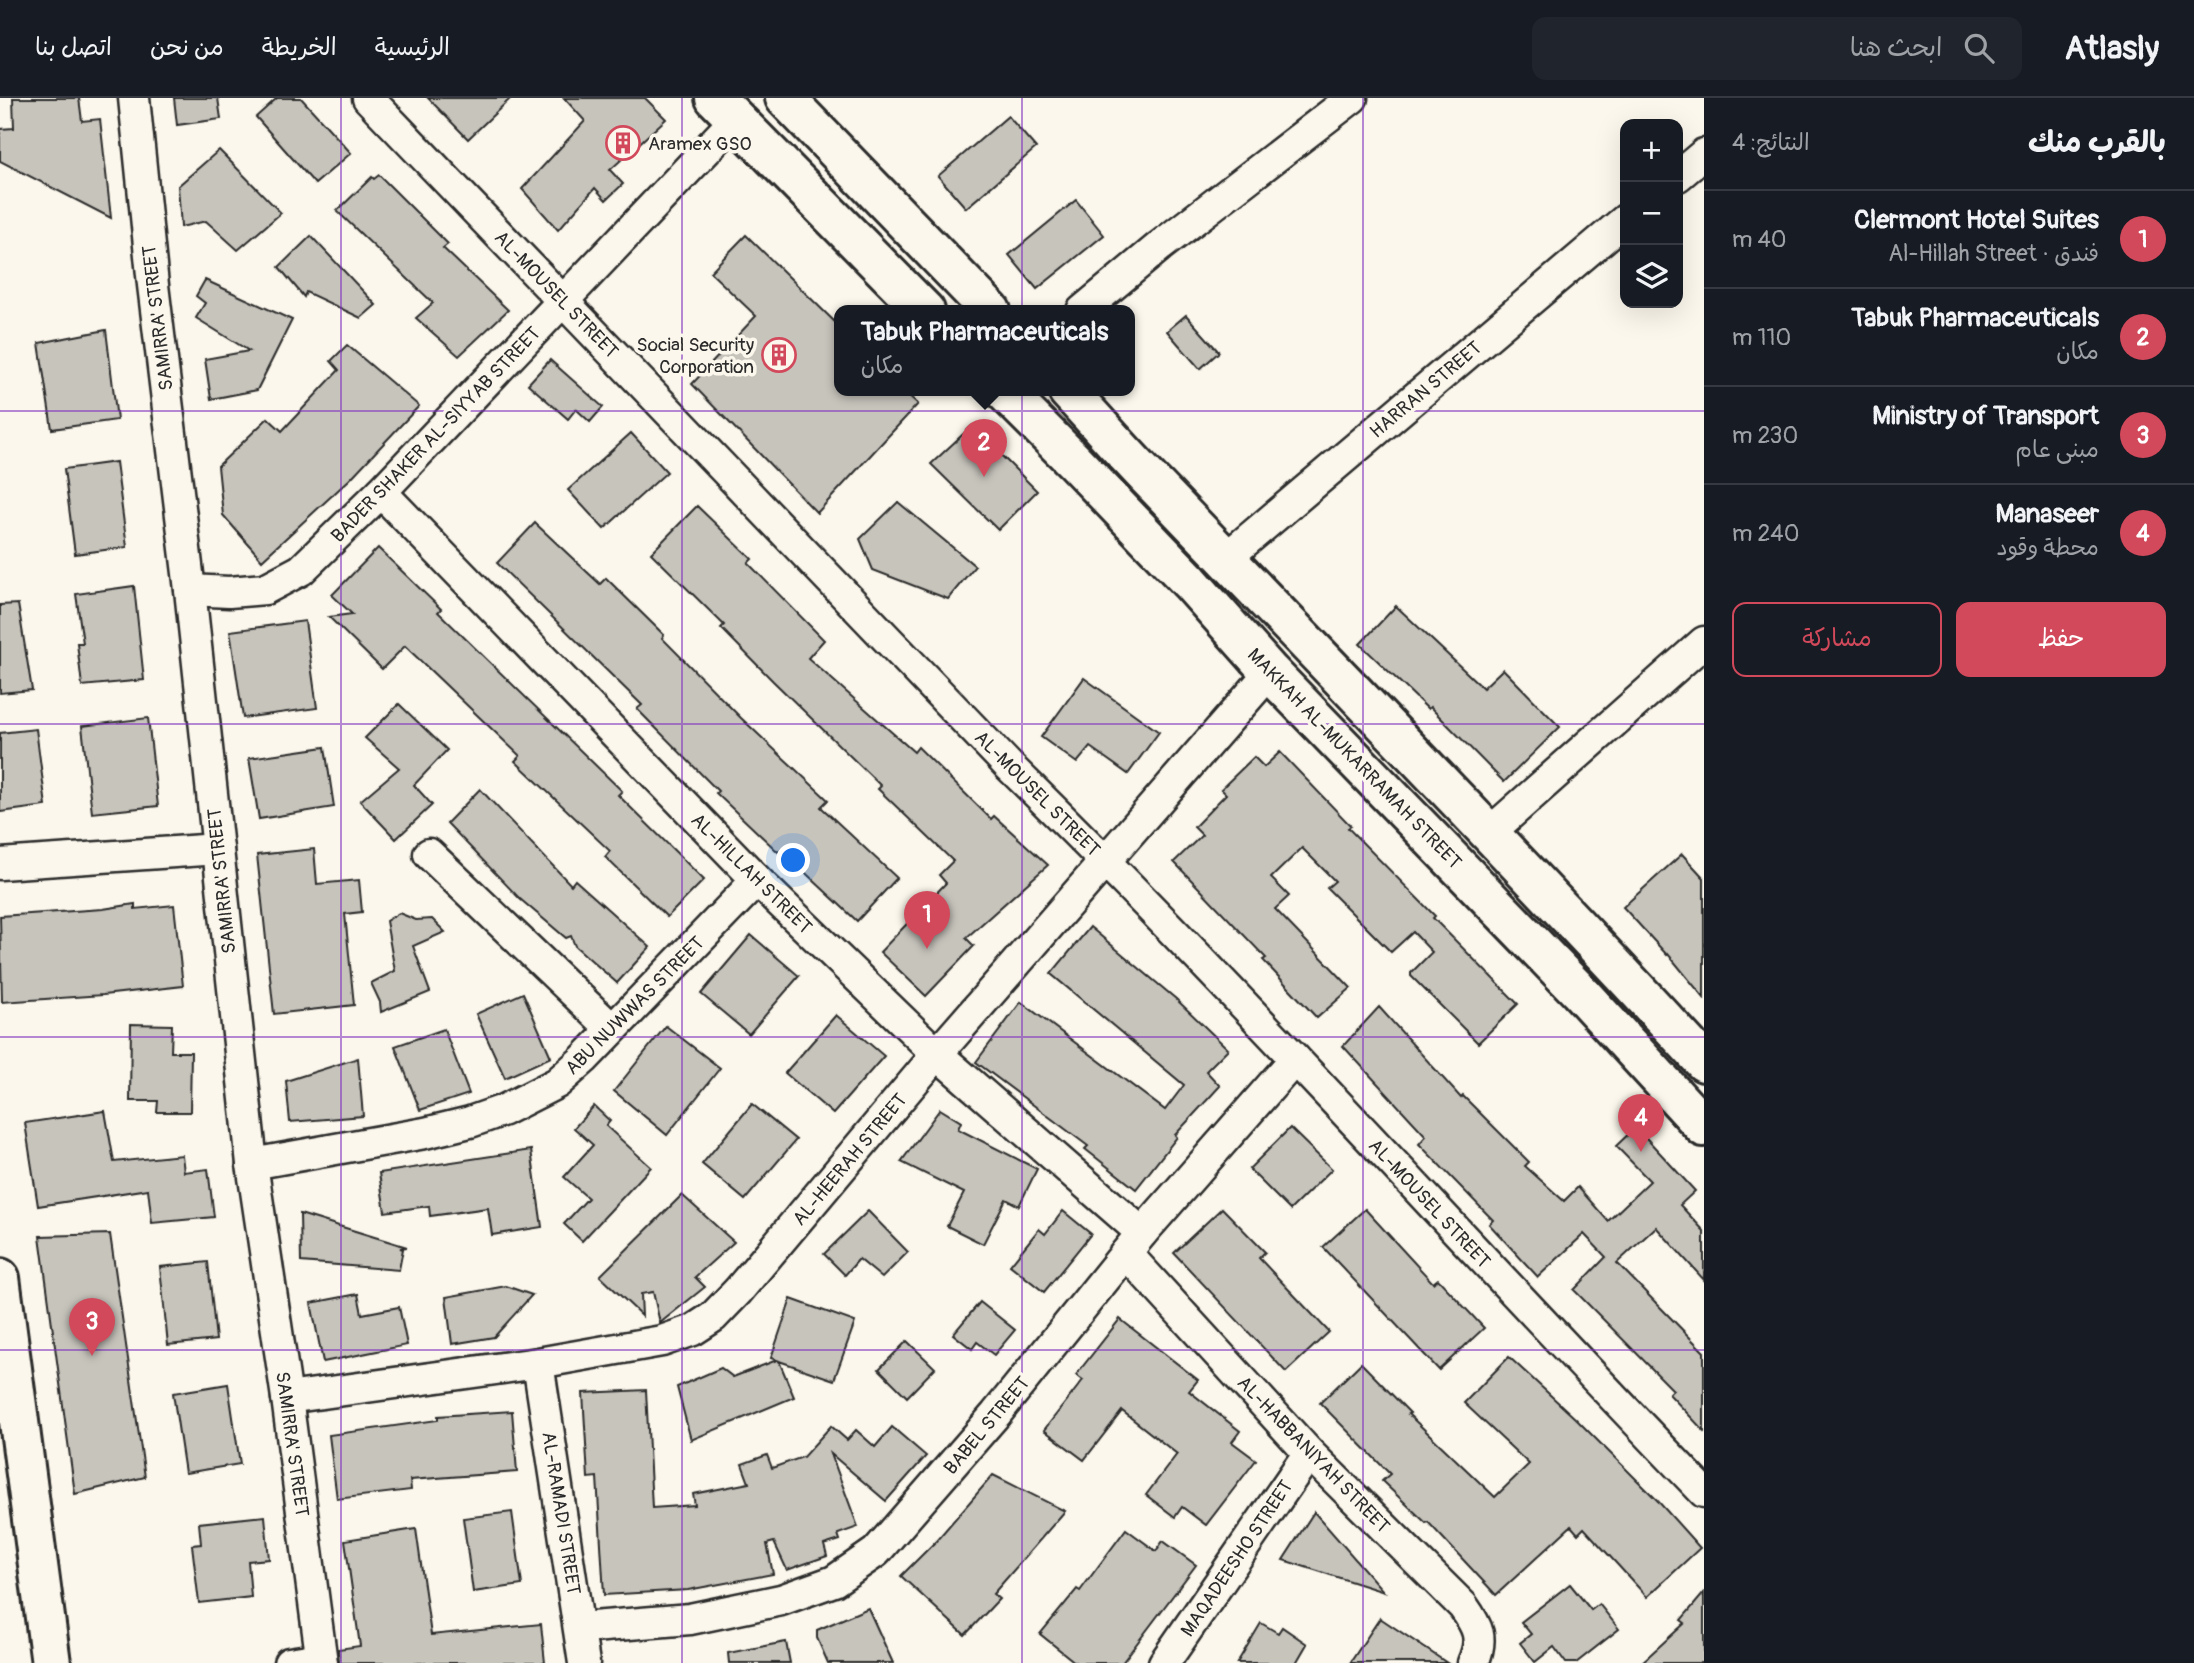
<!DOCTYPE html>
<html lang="ar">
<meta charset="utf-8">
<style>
body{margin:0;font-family:Pangolin,"Playpen Sans Arabic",sans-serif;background:#20242c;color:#f1f3f6;direction:rtl}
.controls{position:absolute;right:21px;top:21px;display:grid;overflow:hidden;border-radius:14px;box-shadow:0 7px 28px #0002}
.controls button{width:63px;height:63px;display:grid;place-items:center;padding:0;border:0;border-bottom:2px solid #363941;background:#171b24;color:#f1f3f6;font:35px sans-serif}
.you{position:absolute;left:794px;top:763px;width:24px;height:24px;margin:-18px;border:5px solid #fff;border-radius:50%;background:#1a73e8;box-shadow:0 0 0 10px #1a73e833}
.badge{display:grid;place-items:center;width:46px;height:46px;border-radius:50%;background:#d1495b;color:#fff;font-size:23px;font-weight:700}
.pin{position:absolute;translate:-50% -58px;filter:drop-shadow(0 2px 4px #0008)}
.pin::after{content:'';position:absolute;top:37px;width:24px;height:21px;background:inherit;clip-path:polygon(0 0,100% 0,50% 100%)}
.popup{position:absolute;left:834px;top:207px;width:301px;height:91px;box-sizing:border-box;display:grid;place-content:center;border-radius:14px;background:#171b24;filter:drop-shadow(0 2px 5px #0005);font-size:23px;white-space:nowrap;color:#9ea1a6}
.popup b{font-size:26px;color:#f1f3f6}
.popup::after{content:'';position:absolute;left:50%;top:100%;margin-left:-14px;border:14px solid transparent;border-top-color:#171b24}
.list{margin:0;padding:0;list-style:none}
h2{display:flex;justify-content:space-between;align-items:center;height:91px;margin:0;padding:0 28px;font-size:30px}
h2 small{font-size:23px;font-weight:400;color:#9ea1a6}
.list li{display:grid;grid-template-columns:46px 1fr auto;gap:21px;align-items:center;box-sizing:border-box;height:98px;padding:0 28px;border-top:2px solid #363941}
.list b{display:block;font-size:26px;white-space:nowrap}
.list p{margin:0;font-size:23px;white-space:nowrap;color:#9ea1a6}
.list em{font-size:23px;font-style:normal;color:#9ea1a6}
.actions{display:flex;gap:14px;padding:21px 28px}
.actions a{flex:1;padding:16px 0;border:2px solid #d1495b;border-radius:14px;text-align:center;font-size:24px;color:#d1495b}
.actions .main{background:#d1495b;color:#fff}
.icon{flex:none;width:38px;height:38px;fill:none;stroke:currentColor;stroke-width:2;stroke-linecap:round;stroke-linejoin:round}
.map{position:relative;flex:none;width:1704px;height:1565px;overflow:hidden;direction:ltr}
header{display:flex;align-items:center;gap:42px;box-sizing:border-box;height:98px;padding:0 35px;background:#171b24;border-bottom:2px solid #363941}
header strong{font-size:33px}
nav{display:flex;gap:38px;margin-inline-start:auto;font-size:24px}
.search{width:490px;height:63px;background:#20242c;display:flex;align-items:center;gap:18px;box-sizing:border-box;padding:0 24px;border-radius:14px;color:#9ea1a6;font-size:26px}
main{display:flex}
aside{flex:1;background:#171b24}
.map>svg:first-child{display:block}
.building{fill:#c7c4bc;stroke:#2b2b2b;stroke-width:2}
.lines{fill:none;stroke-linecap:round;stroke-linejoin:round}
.street-casing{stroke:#2b2b2b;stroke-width:35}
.secondary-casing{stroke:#2b2b2b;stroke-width:44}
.primary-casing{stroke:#2b2b2b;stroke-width:44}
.street{stroke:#fbf7ec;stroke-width:30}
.secondary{stroke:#fbf7ec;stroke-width:38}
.primary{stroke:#fbf7ec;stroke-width:38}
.grid{fill:none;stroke:#7b2cbf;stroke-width:2;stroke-opacity:0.55}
.labels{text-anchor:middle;stroke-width:7;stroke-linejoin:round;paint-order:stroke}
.poi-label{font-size:19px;fill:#2b2b2b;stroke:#fbf7ec;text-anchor:start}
.street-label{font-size:19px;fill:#2b2b2b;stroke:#fbf7ec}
</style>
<header>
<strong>Atlasly</strong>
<div class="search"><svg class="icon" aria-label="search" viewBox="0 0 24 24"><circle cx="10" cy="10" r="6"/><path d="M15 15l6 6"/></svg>ابحث هنا</div>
<nav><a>الرئيسية</a><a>الخريطة</a><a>من نحن</a><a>اتصل بنا</a></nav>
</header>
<main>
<aside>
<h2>بالقرب منك<small>النتائج: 4</small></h2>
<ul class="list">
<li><span class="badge">1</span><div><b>Clermont Hotel Suites</b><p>فندق · Al-Hillah Street</p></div><em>40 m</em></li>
<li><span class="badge">2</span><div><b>Tabuk Pharmaceuticals</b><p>مكان</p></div><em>110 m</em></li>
<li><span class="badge">3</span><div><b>Ministry of Transport</b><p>مبنى عام</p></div><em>230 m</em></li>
<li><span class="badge">4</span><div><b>Manaseer</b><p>محطة وقود</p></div><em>240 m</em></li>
</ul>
<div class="actions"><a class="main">حفظ</a><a>مشاركة</a></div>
</aside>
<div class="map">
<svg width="1704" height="1565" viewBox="0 0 1704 1565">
<rect width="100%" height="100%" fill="#fbf7ec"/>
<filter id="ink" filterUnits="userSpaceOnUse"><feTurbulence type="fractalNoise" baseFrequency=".0143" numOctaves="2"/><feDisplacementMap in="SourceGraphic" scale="14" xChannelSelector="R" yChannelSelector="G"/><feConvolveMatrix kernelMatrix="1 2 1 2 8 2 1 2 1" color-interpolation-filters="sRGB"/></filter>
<g filter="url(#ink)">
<g class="building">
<path d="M13 0H79L82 23 100 21 111 120 0 63V31L14 30Z"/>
<path d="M174 0H218L221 21 177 27Z"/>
<path d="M277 0H301L351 55 315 86 256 19Z"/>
<path d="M428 0H511L468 41Z"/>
<path d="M564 0H645L666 21 610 72 623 86 606 102 595 90 558 132 522 91 585 23Z"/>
<path d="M1008 18 1036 50 966 110 938 78Z"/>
<path d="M219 52 281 115 238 152 206 123 181 129 178 88Z"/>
<path d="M379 77 448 146 443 150 508 212 459 258 416 220 433 205 337 113 372 79 374 81Z"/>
<path d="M1076 102 1104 137 1037 191 1009 157Z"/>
<path d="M746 137 839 228V293H904L918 306 817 415 692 286 756 218 710 174Z"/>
<path d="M311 138 376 207 361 220 306 194 304 199 279 169Z"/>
<path d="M205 182 292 222 257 292 211 301 205 261 249 253 196 220 205 205 196 198Z"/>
<path d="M1186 217 1219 254 1200 271 1167 233Z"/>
<path d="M106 232 117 322 52 331 39 245Z"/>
<path d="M347 247 419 308 350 381 262 462 223 417 218 368 268 320 282 333 339 272 331 263Z"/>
<path d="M550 262 603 309 590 324 576 311 568 321 528 286Z"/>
<path d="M972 328 1037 393 998 432 931 366Z"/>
<path d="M631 335 667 374 604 431 568 392Z"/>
<path d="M116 364 127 449 75 456 64 371Z"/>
<path d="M898 404 975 468 948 501 873 472 860 441Z"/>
<path d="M697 408 752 461 748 465 824 542 808 560 914 654 918 649 991 721 994 718 1048 767 966 840 974 848 926 898 880 854 946 785 939 777 953 763 878 691 881 688 773 583 721 530 724 527 651 455Z"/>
<path d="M535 425 600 486 606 480 664 537 662 540 741 620 828 702 821 709 897 780 857 823 781 752 778 754 716 695 718 693 637 611 642 607 497 465Z"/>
<path d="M378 450 441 511 438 514 622 693 618 697 704 782 667 819 605 759 610 753 515 663 520 658 405 548 382 571 329 519 352 516 332 497Z"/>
<path d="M134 488 144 582 82 588 77 545H83L76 496Z"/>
<path d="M18 506 32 592 0 595V507Z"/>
<path d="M1396 508 1483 590 1503 571 1560 629 1504 684 1430 609 1428 611 1360 546Z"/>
<path d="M305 523 317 610 243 620 230 533Z"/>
<path d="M1084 580 1159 634 1128 676 1090 649 1077 665 1041 639Z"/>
<path d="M399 606 447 652 414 687 432 707 396 741 360 703 399 670 365 640Z"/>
<path d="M148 620 158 708 92 715 82 628Z"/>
<path d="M36 631 46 708 0 714V635Z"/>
<path d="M325 649 334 709 259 721 249 660Z"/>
<path d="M1280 654 1351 728 1348 730 1435 818 1433 820 1518 906 1478 945 1411 878V875L1432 854 1413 834 1391 854 1327 790 1335 783 1302 750 1271 780 1289 798 1275 811 1351 890 1317 920 1263 862 1266 860 1174 764 1202 737 1194 729 1226 696 1221 691 1254 659 1264 669Z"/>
<path d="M480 691 571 787 575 782 650 849 617 885 575 848 571 838 566 840 520 801 447 725Z"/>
<path d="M314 751 317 786 359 782 362 814 345 816 354 907 274 916 257 757Z"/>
<path d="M1682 756 1704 780V900L1668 856 1667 857 1623 809Z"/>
<path d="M135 806V811L174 807 183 888 103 897 2 904 0 818 103 811Z"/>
<path d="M399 815 416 822 432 821 445 834 413 848 430 894 381 914 380 904 371 885 395 873 386 823Z"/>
<path d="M1090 829 1176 901 1228 951 1206 973 1220 988 1175 1037 1177 1039 1136 1091 1085 1051 1088 1048 976 964 1021 904 1165 1012 1184 987 1051 876Z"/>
<path d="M751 837 799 878 749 936 701 896Z"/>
<path d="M523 895 551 959 505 980 476 916Z"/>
<path d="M1379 909 1461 1000 1463 998 1529 1064 1525 1068 1564 1103 1578 1089 1608 1123 1650 1083 1616 1048 1636 1029 1695 1093 1680 1107 1704 1133V1182L1656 1129 1617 1165 1704 1254V1333L1669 1296 1673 1292 1574 1192 1606 1159 1584 1136 1538 1179 1489 1126 1493 1122 1419 1046 1426 1038 1343 948Z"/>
<path d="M836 917 884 958 833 1016 785 975Z"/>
<path d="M131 926 172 927 171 954H191L190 1014H157L158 1003H130Z"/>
<path d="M666 928 720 970 667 1037 614 993Z"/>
<path d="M444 931 469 996 420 1012 395 948Z"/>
<path d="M358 960 363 1018 290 1024 286 983Z"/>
<path d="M752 1006 796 1042 745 1102 702 1066Z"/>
<path d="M594 1008 610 1023 606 1028 651 1069 582 1143 564 1126 588 1100 564 1079 593 1047 574 1030Z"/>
<path d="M940 1011 961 1024 958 1031 1037 1071 1019 1108 1006 1101 983 1146 947 1128 964 1095 901 1064Z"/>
<path d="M105 1013 114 1064 182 1057 184 1074 208 1071 214 1119 152 1125 148 1091 38 1108 25 1025Z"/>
<path d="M1290 1030 1332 1071 1290 1112 1249 1071Z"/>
<path d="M531 1052 542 1129 492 1137 488 1110 430 1118 429 1108 385 1114 379 1075Z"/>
<path d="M682 1097 734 1144 695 1179 705 1189 660 1225 653 1194 641 1196 642 1218 600 1178Z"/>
<path d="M1222 1110 1265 1154 1259 1160 1329 1234 1286 1274 1174 1155Z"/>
<path d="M1365 1111 1433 1185 1438 1181 1484 1230 1439 1272 1323 1149Z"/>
<path d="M868 1113 908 1154 882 1180 859 1161 845 1177 824 1156Z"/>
<path d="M1063 1113 1091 1136 1044 1194 1010 1167 1039 1131 1045 1136Z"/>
<path d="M300 1116 407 1149 400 1150 403 1151 399 1172 301 1164Z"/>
<path d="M110 1136 145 1379 75 1396 40 1138Z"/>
<path d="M208 1164 216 1242 168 1247 160 1169Z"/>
<path d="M506 1188 532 1197 494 1239 452 1246 446 1199Z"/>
<path d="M358 1196 362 1216 399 1209 407 1247 323 1264 311 1205Z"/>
<path d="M791 1201 855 1224 834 1282 779 1263 794 1299 691 1342 677 1289 721 1270 733 1279 777 1262 771 1260Z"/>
<path d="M980 1204 1015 1232 994 1257 977 1244 972 1251 953 1236Z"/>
<path d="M1120 1221 1198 1282 1189 1293 1240 1333 1232 1344 1256 1362 1206 1427 1182 1409 1175 1419 1146 1397 1177 1356 1122 1313 1084 1362 1044 1332 1083 1282 1076 1277Z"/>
<path d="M907 1243 935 1270 907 1299 879 1271Z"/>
<path d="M1509 1259 1576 1321 1657 1402 1700 1450 1647 1499 1584 1430 1578 1436 1571 1428 1496 1497 1428 1424 1426 1425 1382 1383 1390 1376 1320 1305 1361 1265 1410 1315 1408 1316 1495 1399 1529 1366 1464 1305Z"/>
<path d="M228 1286 240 1366 185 1375 173 1295Z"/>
<path d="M646 1292 652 1410 695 1407 693 1396 749 1385 742 1366 767 1357 772 1370 803 1359 831 1328 847 1342 856 1332 875 1349 892 1329 926 1358 886 1403 831 1356 858 1429 838 1436 840 1442 824 1447 827 1458 787 1472 774 1444 767 1446 773 1476 688 1492 604 1497 597 1379 588 1380 583 1295Z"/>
<path d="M512 1313 517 1374 410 1382 411 1392 337 1401 329 1337 438 1322V1318Z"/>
<path d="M993 1377 1065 1413 993 1496 999 1501 965 1537 901 1478 936 1443Z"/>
<path d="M512 1414 522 1487 473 1494 463 1420Z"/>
<path d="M1314 1414 1384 1494 1283 1462Z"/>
<path d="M265 1418 269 1461 248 1463 251 1499 199 1505 192 1447 201 1446 199 1425Z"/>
<path d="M416 1431 431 1537 541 1526 545 1565H339L338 1551 360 1548 345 1442Z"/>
<path d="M1126 1431 1156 1453 1163 1443 1196 1467 1122 1565H1076L1040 1536 1077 1491 1080 1493Z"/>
<path d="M1570 1486 1591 1512 1599 1506 1619 1531 1576 1565H1566L1554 1549 1535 1564 1520 1545 1531 1536 1521 1524Z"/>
<path d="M1704 1495V1565H1641L1685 1525 1681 1522Z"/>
<path d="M868 1510 893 1565H828L817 1540V1532Z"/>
<path d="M1380 1520 1447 1565H1350Z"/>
<path d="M1261 1525 1278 1535 1282 1529 1307 1546 1296 1565H1237Z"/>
<path d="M786 1544 790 1565H729L728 1555Z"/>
</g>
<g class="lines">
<g class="street-casing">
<g id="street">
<path d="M134 0 153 187 190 492 252 1066 287 1300 322 1565"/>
<path d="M368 0 1009 668C1248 902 1471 1153 1704 1394"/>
<path d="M1678 78 1704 56"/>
<path d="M1082 213 1160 148 1352 0"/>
<path d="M381 394 757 782 937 956 1142 1135"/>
<path d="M1226 460 1625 122"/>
<path d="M190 492 229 494 265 491 301 472 381 394 735 22"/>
<path d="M1488 736 1704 544"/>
<path d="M429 756 612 931"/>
<path d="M0 766 218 751"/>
<path d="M252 1066 425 1035 470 1024 504 1012 557 985 584 961 757 782"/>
<path d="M1126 1155 1309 1355 1463 1508C1478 1529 1484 1540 1473 1565"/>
<path d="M538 1265 584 1565"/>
<path d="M287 1300 538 1265 662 1243 693 1232 713 1219 738 1193 937 956 1270 574"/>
<path d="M580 1530 690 1521 781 1502 834 1483 876 1454 996 1316 1142 1135 1295 961"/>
<path d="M289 1565 321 1560"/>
<path d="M1164 1565 1309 1355"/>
</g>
</g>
<g class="secondary-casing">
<path id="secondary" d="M0 1180 51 1565"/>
</g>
<g class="primary-casing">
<g id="primary">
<path d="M715 0 925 213"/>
<path d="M785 0 991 213"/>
<path d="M1004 293 1074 363 1190 484 1270 574 1579 893 1704 1029"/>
<path d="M1068 293C1098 325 1127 359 1158 390 1341 581 1525 770 1704 964"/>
</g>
</g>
<use href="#street" class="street"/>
<use href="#secondary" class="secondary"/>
<use href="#primary" class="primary"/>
</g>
</g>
<path class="grid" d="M341 0V1565M682 0V1565M1022 0V1565M1363 0V1565M0 313H1704M0 626H1704M0 939H1704M0 1252H1704"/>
<defs>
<g id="building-ring" transform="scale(1.75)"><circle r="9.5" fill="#fbf7ec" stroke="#d1495b" stroke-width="1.5"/><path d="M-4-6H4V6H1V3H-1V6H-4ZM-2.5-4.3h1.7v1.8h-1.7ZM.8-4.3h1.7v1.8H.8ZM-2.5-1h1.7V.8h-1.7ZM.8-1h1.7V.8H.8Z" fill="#d1495b"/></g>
</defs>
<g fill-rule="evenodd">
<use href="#building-ring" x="623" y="45"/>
<use href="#building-ring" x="779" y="257"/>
</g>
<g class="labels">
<g class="poi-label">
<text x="648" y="52">Aramex GSO</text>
<text x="754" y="253" text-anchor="end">Social Security<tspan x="754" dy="22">Corporation</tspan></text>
</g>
<g class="street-label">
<text transform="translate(557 196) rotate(46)" y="7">AL-MOUSEL STREET</text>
<text transform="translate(157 220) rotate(-97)" y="7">SAMIRRA' STREET</text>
<text transform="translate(1425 291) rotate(-40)" y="7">HARRAN STREET</text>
<text transform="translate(435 336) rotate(-46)" y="7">BADER SHAKER AL-SIYYAB STREET</text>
<text transform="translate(1355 660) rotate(46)" y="7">MAKKAH AL-MUKARRAMAH STREET</text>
<text transform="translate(1038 695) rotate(45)" y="7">AL-MOUSEL STREET</text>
<text transform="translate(752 775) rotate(45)" y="7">AL-HILLAH STREET</text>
<text transform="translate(221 783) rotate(-96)" y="7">SAMIRRA' STREET</text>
<text transform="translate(634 907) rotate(-45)" y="7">ABU NUWWAS STREET</text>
<text transform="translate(849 1061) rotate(-50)" y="7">AL-HEERAH STREET</text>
<text transform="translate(1430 1105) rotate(47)" y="7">AL-MOUSEL STREET</text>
<text transform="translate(986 1327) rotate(-50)" y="7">BABEL STREET</text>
<text transform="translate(293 1346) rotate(82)" y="7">SAMIRRA' STREET</text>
<text transform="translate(1314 1356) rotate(46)" y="7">AL-HABBANIYAH STREET</text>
<text transform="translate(562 1415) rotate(81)" y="7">AL-RAMADI STREET</text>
<text transform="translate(1236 1460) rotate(-56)" y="7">MAQADEESHO STREET</text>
</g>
</g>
</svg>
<div class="controls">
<button>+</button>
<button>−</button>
<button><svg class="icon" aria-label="layers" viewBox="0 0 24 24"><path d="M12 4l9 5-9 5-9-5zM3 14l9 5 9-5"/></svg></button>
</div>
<div class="you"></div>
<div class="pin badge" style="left:927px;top:851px">1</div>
<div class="pin badge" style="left:984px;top:379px">2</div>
<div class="popup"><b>Tabuk Pharmaceuticals</b>مكان</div>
<div class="pin badge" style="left:92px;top:1258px">3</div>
<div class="pin badge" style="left:1641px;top:1054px">4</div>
</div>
</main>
